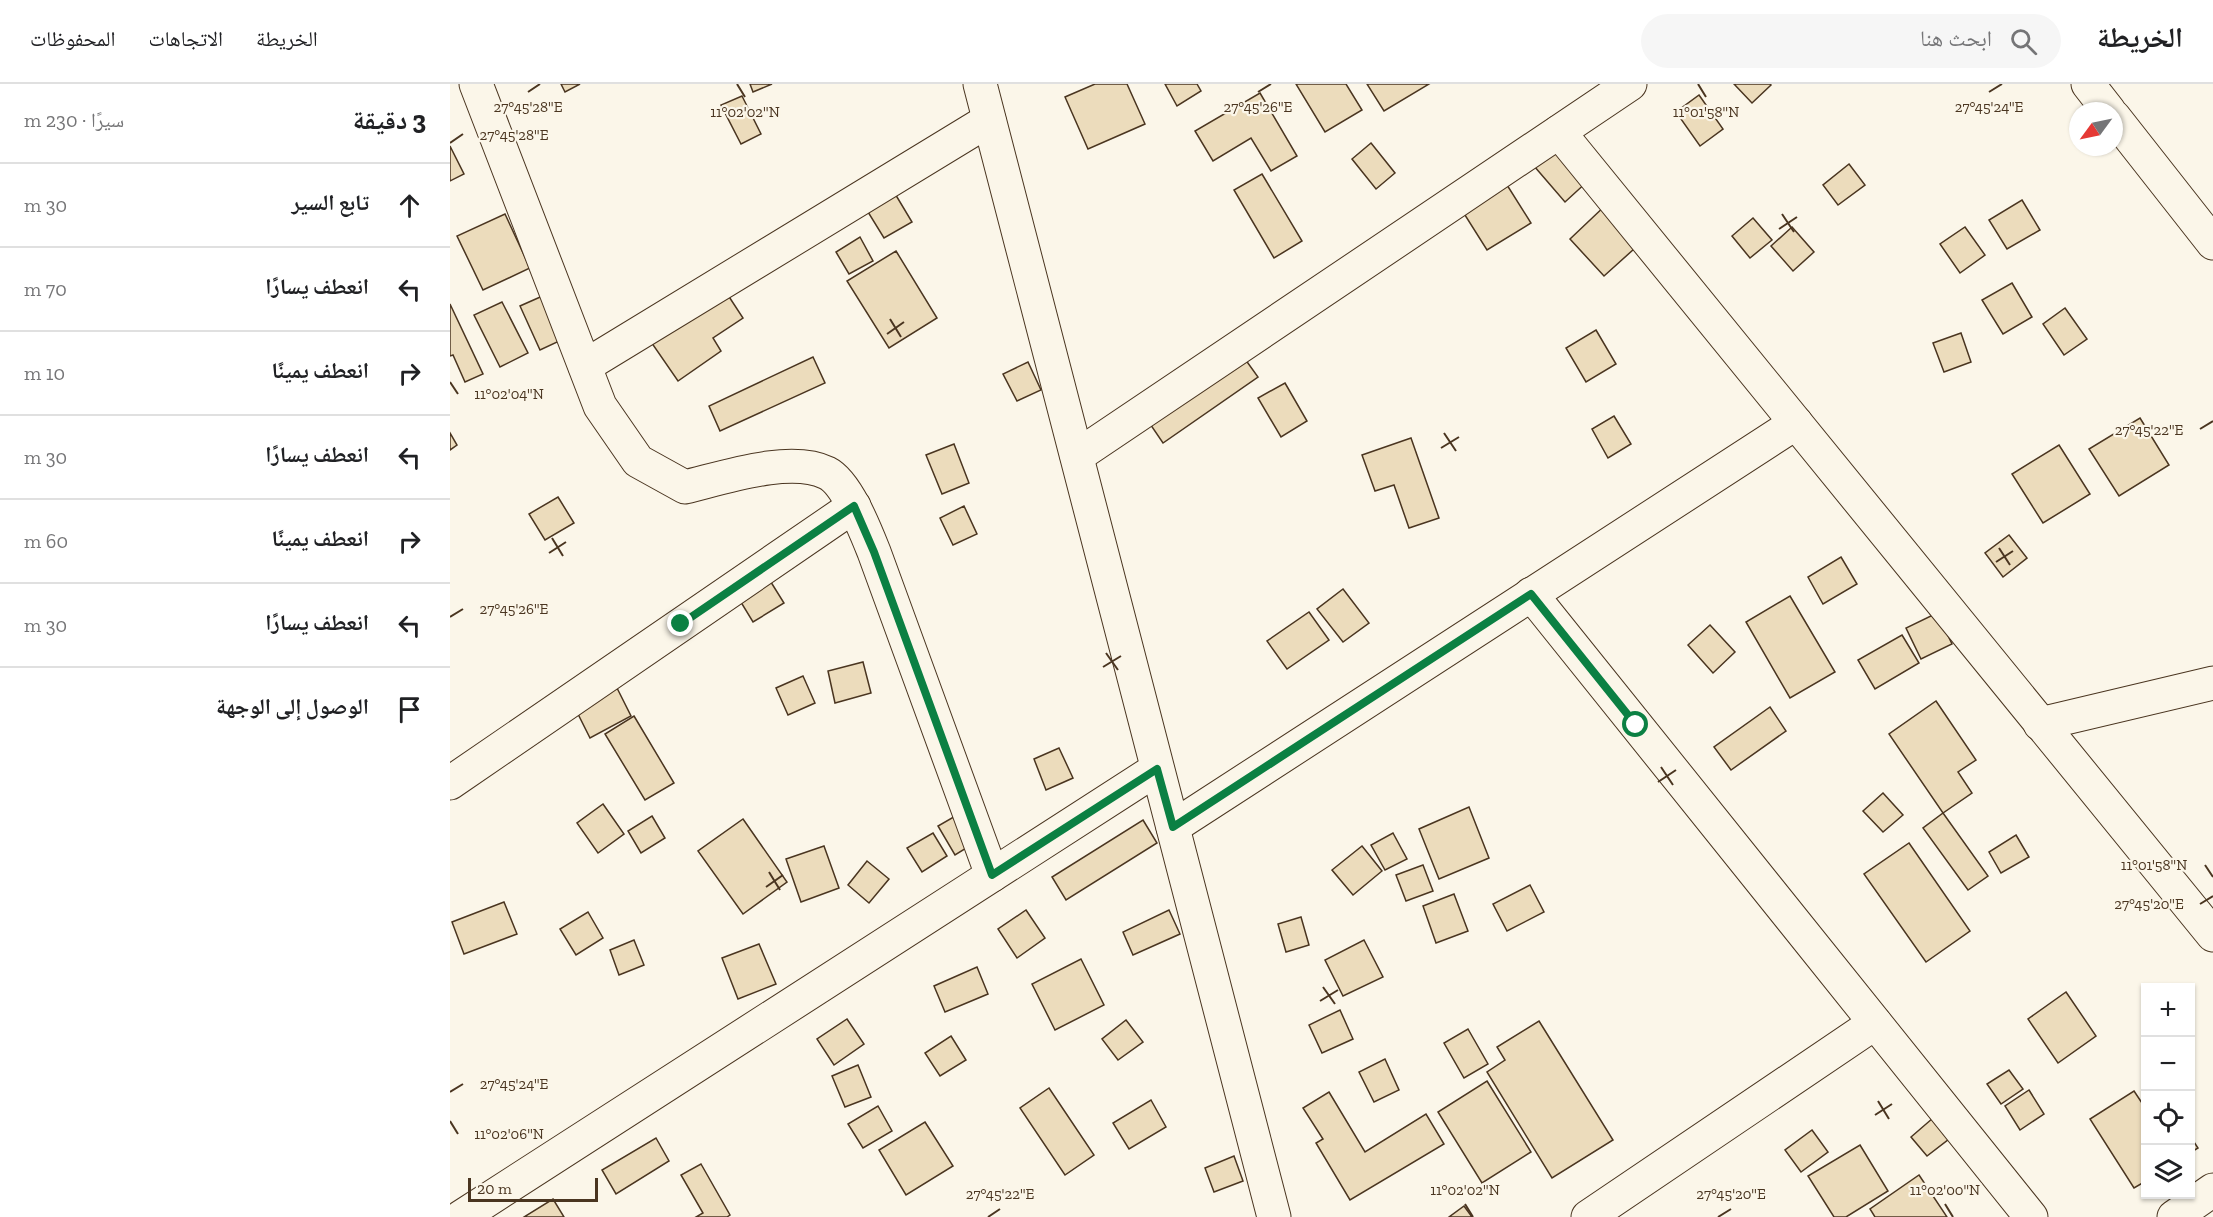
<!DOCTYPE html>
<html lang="ar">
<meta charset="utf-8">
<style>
body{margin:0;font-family:"Zilla Slab","Noto Naskh Arabic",serif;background:#f6f6f6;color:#202124;direction:rtl}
.controls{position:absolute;right:18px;bottom:18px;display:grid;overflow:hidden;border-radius:0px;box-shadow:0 2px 4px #0004}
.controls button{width:54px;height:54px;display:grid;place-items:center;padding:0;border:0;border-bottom:2px solid #e0e0e0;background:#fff;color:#202124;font:30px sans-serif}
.compass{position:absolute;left:1619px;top:18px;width:54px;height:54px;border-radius:50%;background:#fff;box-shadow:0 2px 4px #0004;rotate:237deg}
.scale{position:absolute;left:18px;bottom:15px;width:130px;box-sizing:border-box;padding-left:6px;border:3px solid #4a3520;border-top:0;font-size:16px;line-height:21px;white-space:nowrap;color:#4a3520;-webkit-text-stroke:4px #fbf6e9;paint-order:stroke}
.stop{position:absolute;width:18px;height:18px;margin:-14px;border:4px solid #0b8043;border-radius:50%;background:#fff}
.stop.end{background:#0b8043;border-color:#fff;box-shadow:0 2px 6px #0008}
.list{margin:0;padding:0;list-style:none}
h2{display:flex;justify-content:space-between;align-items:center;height:78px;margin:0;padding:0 24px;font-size:26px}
h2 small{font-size:20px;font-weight:400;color:#757577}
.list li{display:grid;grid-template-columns:39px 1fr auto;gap:18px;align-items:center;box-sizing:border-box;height:84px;padding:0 24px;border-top:2px solid #e0e0e0}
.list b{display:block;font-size:22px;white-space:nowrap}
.list em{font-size:20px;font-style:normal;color:#757577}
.icon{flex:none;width:33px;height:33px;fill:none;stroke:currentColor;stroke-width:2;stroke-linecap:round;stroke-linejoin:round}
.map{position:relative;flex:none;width:1763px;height:1133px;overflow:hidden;direction:ltr}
header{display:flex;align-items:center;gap:36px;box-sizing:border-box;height:84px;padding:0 30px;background:#fff;border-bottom:2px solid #e0e0e0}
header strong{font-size:28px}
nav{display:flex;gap:33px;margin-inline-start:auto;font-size:21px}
.search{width:420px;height:54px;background:#f6f6f6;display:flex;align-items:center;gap:15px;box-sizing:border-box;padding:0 21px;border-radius:33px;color:#757577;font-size:22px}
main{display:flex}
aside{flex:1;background:#fff}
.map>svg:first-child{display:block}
.building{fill:#ecdcbc;stroke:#4a3520;stroke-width:1.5}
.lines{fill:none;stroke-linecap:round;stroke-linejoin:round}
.street-casing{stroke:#4a3520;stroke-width:35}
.street{stroke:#fbf6e9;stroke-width:33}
.route{stroke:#0b8043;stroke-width:8}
.ticks{fill:none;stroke:#4a3520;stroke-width:2}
.ticks-label{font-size:15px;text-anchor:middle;fill:#4a3520;stroke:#fbf6e9;stroke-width:4.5;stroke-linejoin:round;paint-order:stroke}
</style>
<header>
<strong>الخريطة</strong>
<div class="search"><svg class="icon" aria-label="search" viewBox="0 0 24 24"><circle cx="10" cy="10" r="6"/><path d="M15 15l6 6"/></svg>ابحث هنا</div>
<nav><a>الخريطة</a><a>الاتجاهات</a><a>المحفوظات</a></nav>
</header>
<main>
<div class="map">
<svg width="1763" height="1133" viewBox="0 0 1763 1133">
<rect width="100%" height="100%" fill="#fbf6e9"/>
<g class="building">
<path d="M111 0H130L115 8Z"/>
<path d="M300 0H322L303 8Z"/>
<path d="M645 0H677L695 40 638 65 615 13Z"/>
<path d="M715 0H747L751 7 727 22Z"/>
<path d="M846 0H896L912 26 875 48Z"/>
<path d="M917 0H979L934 27Z"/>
<path d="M1284 0H1320L1321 1 1302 19Z"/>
<path d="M810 9 847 72 821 87 801 54 763 77 745 47Z"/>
<path d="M1249 11 1273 45 1250 62 1226 28Z"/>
<path d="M292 12 311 50 291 60 271 21Z"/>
<path d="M1102 54 1139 96 1115 118 1078 75Z"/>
<path d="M921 59 945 89 926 105 902 75Z"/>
<path d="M0 62 14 90 0 97Z"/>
<path d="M1399 80 1415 101 1388 121 1373 101Z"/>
<path d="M812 90 852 157 824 174 784 106Z"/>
<path d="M1052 93 1081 139 1037 166 1008 120Z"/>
<path d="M438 98 462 138 434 154 410 115Z"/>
<path d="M1572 116 1590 146 1557 165 1539 136Z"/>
<path d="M1159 118 1194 156 1154 192 1120 155Z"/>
<path d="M55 130 80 184 33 206 7 152Z"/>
<path d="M1303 134 1322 156 1300 174 1282 152Z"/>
<path d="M1342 143 1364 168 1343 187 1321 162Z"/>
<path d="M1515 143 1535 171 1510 189 1490 160Z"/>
<path d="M410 153 423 177 399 190 386 168Z"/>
<path d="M446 167 487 234 439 264 397 197Z"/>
<path d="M1562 199 1582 233 1553 250 1532 216Z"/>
<path d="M274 205 293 234 263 254 271 267 228 297 199 255Z"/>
<path d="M97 210 118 253 90 266 70 222Z"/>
<path d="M52 218 78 269 50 283 24 231Z"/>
<path d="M0 220 33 290 15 298 3 271 0 272Z"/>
<path d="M1615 224 1637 255 1614 271 1593 240Z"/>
<path d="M1146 246 1166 280 1136 298 1116 264Z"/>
<path d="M1511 249 1521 278 1494 288 1483 259Z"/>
<path d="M790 268 808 293 713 359 696 334Z"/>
<path d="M363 273 375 299 270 347 259 322Z"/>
<path d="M578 278 591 306 567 317 553 290Z"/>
<path d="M835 299 857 337 831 353 808 314Z"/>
<path d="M1164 332 1181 360 1158 374 1142 345Z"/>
<path d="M1690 334 1719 381 1669 412 1639 365Z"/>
<path d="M0 349 7 361 0 366Z"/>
<path d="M961 354 989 434 959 444 944 401 925 407 912 371Z"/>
<path d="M504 360 519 399 492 410 476 371Z"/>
<path d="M1609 361 1640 410 1593 439 1562 390Z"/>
<path d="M108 413 124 439 95 456 79 430Z"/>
<path d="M514 422 527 450 503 461 490 434Z"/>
<path d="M1559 451 1577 474 1553 493 1535 469Z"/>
<path d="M1391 473 1407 500 1373 520 1358 493Z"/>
<path d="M319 495 334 519 303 538 289 515Z"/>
<path d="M893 505 919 539 893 558 867 525Z"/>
<path d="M1340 512 1385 588 1340 614 1296 538Z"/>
<path d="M859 528 879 556 837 585 817 557Z"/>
<path d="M1487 529 1502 560 1471 575 1456 544Z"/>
<path d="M1260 541 1285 568 1263 589 1238 561Z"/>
<path d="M1452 551 1469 579 1425 605 1408 576Z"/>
<path d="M413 578 421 609 385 619 378 587Z"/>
<path d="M353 592 365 619 338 631 326 604Z"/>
<path d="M167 604 181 632 140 654 126 626Z"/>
<path d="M1486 617 1526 676 1508 688 1522 709 1493 729 1439 650Z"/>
<path d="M1320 623 1336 647 1281 686 1264 663Z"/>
<path d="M184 632 224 699 195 716 155 650Z"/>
<path d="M609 664 623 694 596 706 584 675Z"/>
<path d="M1433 709 1453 731 1433 748 1413 727Z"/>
<path d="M153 720 174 750 148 769 127 739Z"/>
<path d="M1019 723 1039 774 989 795 969 745Z"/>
<path d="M514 727 531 755 505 771 488 742Z"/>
<path d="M1493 729 1538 792 1518 806 1473 744Z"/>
<path d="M202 732 215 754 191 769 178 747Z"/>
<path d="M293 735 337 798 293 830 248 767Z"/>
<path d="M693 736 707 759 616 816 602 793Z"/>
<path d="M483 749 497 772 472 788 457 764Z"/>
<path d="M943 749 957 775 935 786 921 761Z"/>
<path d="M1566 751 1579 773 1551 789 1539 768Z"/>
<path d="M1459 759 1520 847 1476 878 1414 790Z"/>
<path d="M374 762 389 804 351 818 336 775Z"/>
<path d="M912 762 932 787 903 811 882 786Z"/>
<path d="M417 777 439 795 419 819 398 801Z"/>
<path d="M973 781 983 807 956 817 946 791Z"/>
<path d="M1080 801 1094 828 1057 847 1043 820Z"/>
<path d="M1004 810 1018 847 986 859 973 822Z"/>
<path d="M54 818 67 850 14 870 2 838Z"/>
<path d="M576 826 595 854 567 874 548 845Z"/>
<path d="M719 826 730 850 683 871 673 848Z"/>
<path d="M138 828 153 854 126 871 110 845Z"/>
<path d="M851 833 859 861 836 868 828 840Z"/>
<path d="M184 856 194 881 169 891 160 866Z"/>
<path d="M914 856 933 893 893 912 875 876Z"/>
<path d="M309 860 326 900 288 915 272 874Z"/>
<path d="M631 875 654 921 605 946 582 900Z"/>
<path d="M527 883 538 910 495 928 484 902Z"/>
<path d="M1616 908 1646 952 1608 979 1578 935Z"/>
<path d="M890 926 903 955 872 969 859 941Z"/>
<path d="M397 935 414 960 384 981 367 955Z"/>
<path d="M676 936 693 958 668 976 652 955Z"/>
<path d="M1089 937 1163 1056 1102 1094 1037 988 1055 976 1047 963Z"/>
<path d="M1018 945 1038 980 1014 994 994 959Z"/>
<path d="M501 952 516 976 490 992 475 969Z"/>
<path d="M935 975 949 1006 924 1018 909 988Z"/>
<path d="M408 981 421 1013 395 1023 382 992Z"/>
<path d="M1559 986 1573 1005 1551 1020 1537 1000Z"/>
<path d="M1037 997 1081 1068 1032 1099 988 1028Z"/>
<path d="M599 1004 644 1071 615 1091 570 1024Z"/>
<path d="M1579 1006 1594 1030 1570 1046 1555 1022Z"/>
<path d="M1684 1007 1696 1025V1097L1684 1104 1640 1035Z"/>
<path d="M879 1008 915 1068 976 1030 994 1060 900 1116 866 1059 873 1055 853 1024Z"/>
<path d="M701 1016 716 1043 679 1065 663 1039Z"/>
<path d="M428 1022 442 1047 413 1064 398 1040Z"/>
<path d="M1483 1034 1499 1055 1477 1072 1461 1053Z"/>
<path d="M475 1038 503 1082 456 1111 429 1066Z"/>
<path d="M1362 1046 1378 1068 1351 1088 1335 1066Z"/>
<path d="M1740 1052 1748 1064 1740 1069Z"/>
<path d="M206 1054 219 1077 166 1110 152 1086Z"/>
<path d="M1410 1061 1438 1107 1396 1133H1384L1358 1092Z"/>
<path d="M784 1072 793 1097 764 1108 755 1084Z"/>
<path d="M251 1080 280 1131 277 1133H246L253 1129 231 1091Z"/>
<path d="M1469 1091 1497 1133H1425L1420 1125Z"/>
<path d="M103 1115 114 1133H74Z"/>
<path d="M1014 1122 1022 1133H999Z"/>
</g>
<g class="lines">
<g class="street-casing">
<g id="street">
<path d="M26 0 150 322 188 377 235 403C273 394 340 371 377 389 397 399 416 448 424 468L542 791"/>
<path d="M530 0 824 1133"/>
<path d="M1638 0 1659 27"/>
<path d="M1664 33 1763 159"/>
<path d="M1109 48 1763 851"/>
<path d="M135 282 539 36"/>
<path d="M627 372 1180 0"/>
<path d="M1081 510 1581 1133"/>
<path d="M1590 640 1763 599"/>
<path d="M0 699 404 422"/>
<path d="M723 743 1346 339"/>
<path d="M11 1133 707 685"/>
<path d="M1138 1133 1425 939"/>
<path d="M1724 1133 1763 1106"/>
</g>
</g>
<use href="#street" class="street"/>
</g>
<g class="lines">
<path class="route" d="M231 540 404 422 424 468 542 791 707 685 723 743 1081 510 1186 641"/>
</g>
<path class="ticks" d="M287 0 295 13M1248 0 1256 13M78 8 90 0M808 8 821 0M1539 8 1552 0M0 59 13 50M1332 130 1344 148M1329 145 1347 133M440 235 451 253M437 250 454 238M0 298 8 310M1750 345 1763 337M994 349 1006 367M991 364 1009 353M102 454 113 472M1549 464 1560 481M99 469 116 458M1546 478 1563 467M0 533 13 525M656 569 668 586M653 583 671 572M1211 683 1223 701M1208 698 1226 686M1755 781 1763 793M319 788 330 806M316 803 333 791M1750 820 1763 812M873 903 885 920M870 917 888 906M0 1008 13 1000M1428 1017 1439 1035M1425 1031 1442 1020M0 1037 8 1050M1015 1120 1023 1133M1495 1120 1503 1133M538 1133 550 1125M1268 1133 1281 1125"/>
<g class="ticks-label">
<text x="1539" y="28">27°45'24"E</text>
<text x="78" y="28">27°45'28"E</text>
<text x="808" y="28">27°45'26"E</text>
<text x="295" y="33">11°02'02"N</text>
<text x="1256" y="33">11°01'58"N</text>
<text x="64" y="56">27°45'28"E</text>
<text x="59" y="315">11°02'04"N</text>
<text x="1699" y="351">27°45'22"E</text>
<text x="64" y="530">27°45'26"E</text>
<text x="1704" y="786">11°01'58"N</text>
<text x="1699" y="825">27°45'20"E</text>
<text x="64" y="1005">27°45'24"E</text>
<text x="59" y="1055">11°02'06"N</text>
<text x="1015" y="1111">11°02'02"N</text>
<text x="1495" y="1111">11°02'00"N</text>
<text x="550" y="1115">27°45'22"E</text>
<text x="1281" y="1115">27°45'20"E</text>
</g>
</svg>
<div class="controls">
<button>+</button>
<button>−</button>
<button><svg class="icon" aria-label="locate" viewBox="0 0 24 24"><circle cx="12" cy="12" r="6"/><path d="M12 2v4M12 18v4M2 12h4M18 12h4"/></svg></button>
<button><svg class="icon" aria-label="layers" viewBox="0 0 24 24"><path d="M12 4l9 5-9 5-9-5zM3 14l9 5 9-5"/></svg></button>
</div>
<svg class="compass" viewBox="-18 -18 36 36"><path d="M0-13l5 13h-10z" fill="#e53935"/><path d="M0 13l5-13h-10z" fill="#757577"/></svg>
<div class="scale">20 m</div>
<div class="stop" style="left:1186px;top:641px"></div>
<div class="stop end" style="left:231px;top:540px"></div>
</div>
<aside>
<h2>3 دقيقة<small>سيرًا · 230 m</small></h2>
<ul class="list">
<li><svg class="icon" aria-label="ahead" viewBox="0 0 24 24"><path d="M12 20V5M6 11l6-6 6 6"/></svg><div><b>تابع السير</b></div><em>30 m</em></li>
<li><svg class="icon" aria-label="left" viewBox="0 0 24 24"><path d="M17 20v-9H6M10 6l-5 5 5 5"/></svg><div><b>انعطف يسارًا</b></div><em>70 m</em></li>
<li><svg class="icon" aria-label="right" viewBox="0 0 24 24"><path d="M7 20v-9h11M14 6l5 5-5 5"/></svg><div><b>انعطف يمينًا</b></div><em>10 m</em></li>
<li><svg class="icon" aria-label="left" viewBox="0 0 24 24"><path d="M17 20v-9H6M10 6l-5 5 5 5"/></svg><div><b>انعطف يسارًا</b></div><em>30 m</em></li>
<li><svg class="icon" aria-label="right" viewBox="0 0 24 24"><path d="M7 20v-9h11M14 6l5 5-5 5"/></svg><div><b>انعطف يمينًا</b></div><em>60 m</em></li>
<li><svg class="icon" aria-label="left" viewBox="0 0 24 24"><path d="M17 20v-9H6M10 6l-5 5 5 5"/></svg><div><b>انعطف يسارًا</b></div><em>30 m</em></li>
<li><svg class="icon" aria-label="arrive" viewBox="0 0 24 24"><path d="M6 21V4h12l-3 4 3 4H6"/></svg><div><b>الوصول إلى الوجهة</b></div></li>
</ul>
</aside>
</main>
